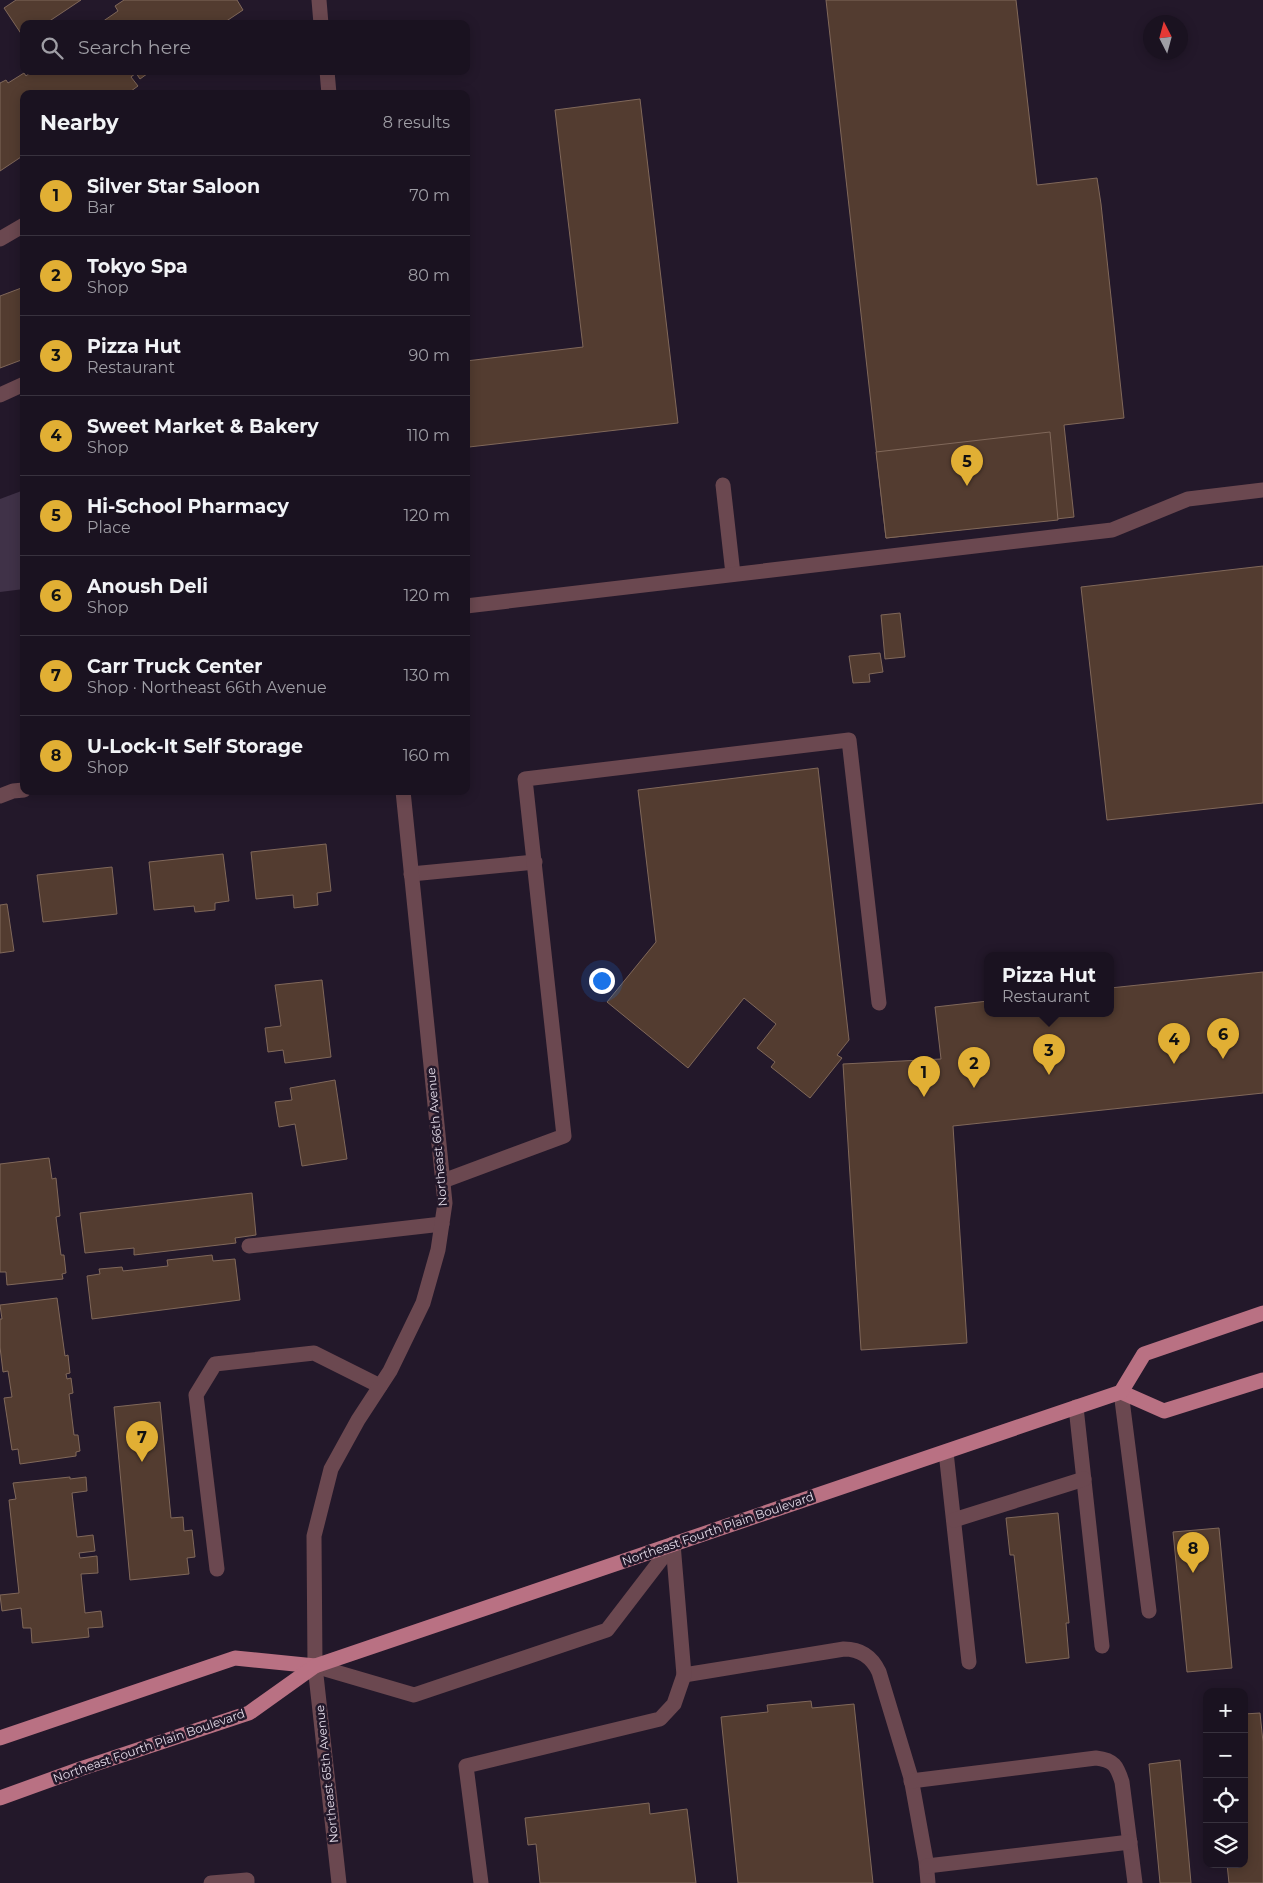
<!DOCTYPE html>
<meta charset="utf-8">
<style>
body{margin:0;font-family:Montserrat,sans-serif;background:#27202d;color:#f1f3f6}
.controls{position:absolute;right:15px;bottom:15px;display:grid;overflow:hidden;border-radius:10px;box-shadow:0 2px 12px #0003}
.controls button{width:45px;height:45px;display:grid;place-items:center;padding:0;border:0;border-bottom:1px solid #38323e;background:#1a1220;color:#f1f3f6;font:25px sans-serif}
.compass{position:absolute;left:1143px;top:15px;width:45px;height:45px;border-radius:50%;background:#1a1220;box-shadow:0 2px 12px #0003;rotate:354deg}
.you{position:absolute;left:601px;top:980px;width:18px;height:18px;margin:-12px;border:4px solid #fff;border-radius:50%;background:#1a73e8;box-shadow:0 0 0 8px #1a73e833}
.badge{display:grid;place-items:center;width:32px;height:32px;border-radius:50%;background:#e1af34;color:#111;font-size:16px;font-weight:700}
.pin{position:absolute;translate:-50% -41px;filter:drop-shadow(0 1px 2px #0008)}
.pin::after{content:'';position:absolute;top:26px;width:18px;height:15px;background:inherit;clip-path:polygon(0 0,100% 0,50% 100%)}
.popup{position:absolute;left:984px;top:952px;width:130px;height:65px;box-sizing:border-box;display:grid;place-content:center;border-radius:10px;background:#1a1220;filter:drop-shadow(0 1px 4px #0005);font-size:16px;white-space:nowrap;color:#9f9ea5}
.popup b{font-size:19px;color:#f1f3f6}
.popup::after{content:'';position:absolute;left:50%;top:100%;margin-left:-10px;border:10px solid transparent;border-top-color:#1a1220}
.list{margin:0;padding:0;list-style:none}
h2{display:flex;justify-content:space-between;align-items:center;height:65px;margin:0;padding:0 20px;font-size:21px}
h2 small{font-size:16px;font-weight:400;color:#9f9ea5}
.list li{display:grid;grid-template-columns:32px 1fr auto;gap:15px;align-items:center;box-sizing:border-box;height:80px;padding:0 20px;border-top:1px solid #38323e}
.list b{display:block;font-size:19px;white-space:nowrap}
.list p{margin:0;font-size:16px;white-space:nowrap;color:#9f9ea5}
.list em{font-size:16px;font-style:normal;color:#9f9ea5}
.icon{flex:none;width:28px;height:28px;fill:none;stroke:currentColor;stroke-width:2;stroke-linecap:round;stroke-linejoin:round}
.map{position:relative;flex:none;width:1263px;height:1883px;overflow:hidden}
.search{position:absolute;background:#1a1220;box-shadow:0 2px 12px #0003;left:20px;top:20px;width:450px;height:55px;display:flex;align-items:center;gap:12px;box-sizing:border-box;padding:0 18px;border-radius:10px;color:#9f9ea5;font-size:19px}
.panel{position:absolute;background:#1a1220;box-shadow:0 2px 12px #0003;left:20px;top:90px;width:450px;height:705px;border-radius:10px}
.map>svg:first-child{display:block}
.green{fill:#403248}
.building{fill:#533c30;stroke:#80685a}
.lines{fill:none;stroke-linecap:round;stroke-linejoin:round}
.minor{stroke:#6b4850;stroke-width:15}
.major{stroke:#b97183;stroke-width:15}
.labels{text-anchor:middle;stroke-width:5;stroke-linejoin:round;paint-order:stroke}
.street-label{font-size:12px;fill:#e3dbe8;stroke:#23182a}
</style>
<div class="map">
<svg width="1263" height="1883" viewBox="0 0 1263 1883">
<rect width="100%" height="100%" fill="#23182a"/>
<path class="green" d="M24 490V589L0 592V499Z"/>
<g class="building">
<path d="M16 0H81L45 24H24V38L4 8Z"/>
<path d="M124 0H237L243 10 222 24H104L102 22 118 11 115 6Z"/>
<path d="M826 0H1016L1037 185 1097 178 1101 204 1124 418 1064 425 1074 517 886 538Z"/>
<path d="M32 71H151L140 79 136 73 131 77 138 86 127 94H24V155L0 171V83L6 80 8 83 24 73 26 76Z"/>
<path d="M640 99 678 423 469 447 466 426V361L583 347 555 110Z"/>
<path d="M24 287V359L0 368V296Z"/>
<path d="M1050 432 1058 520 886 538 876 452Z"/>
<path d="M1263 566V803L1107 820 1081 587Z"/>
<path d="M900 613 905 657 885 659 881 615Z"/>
<path d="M880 653 883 672 869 674 870 682 853 683 849 656Z"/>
<path d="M818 768 849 1040 837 1055 842 1058 810 1098 771 1067 775 1062 757 1048 776 1024 744 998 688 1068 607 1002 656 942 638 790Z"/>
<path d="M326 844 331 891 317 893 318 905 294 908 293 895 256 899 251 852Z"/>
<path d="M223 854 229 901 215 903V910L195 912 194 906 154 910 149 862Z"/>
<path d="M112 867 117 914 43 922 37 875Z"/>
<path d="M7 904 14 951 0 953V905Z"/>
<path d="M1263 972V1093L953 1126 967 1343 861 1350 843 1064 941 1059 935 1007 988 1001V1014H1110V988Z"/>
<path d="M322 980 331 1057 285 1063 283 1050 268 1052 265 1028 281 1026 275 985Z"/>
<path d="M335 1080 347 1159 302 1166 295 1124 279 1127 275 1102 292 1100 290 1088Z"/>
<path d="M49 1158 52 1179 56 1178 60 1216 56 1217 61 1255H64L66 1273 62 1274 63 1279 7 1285 6 1272H0V1164Z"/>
<path d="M252 1193 256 1235 235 1238 236 1243 134 1255V1248L85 1253 80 1213Z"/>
<path d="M212 1255 213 1261 235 1259 240 1300 92 1319 87 1276 100 1274 99 1269 122 1267 123 1271 168 1266 167 1260Z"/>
<path d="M57 1298 65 1356 68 1355 70 1373 66 1374 67 1379 71 1378 73 1393 69 1394 74 1435H78L80 1451 76 1452V1456L20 1464 18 1449 12 1450 4 1398 12 1397 8 1371 3 1372 0 1347V1319H2L0 1305Z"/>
<path d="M160 1402 171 1518 183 1517 184 1531 192 1530 195 1557 187 1558 189 1574 130 1580 114 1407Z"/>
<path d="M70 1477V1479L86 1477 87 1491 72 1493 77 1537 93 1535 95 1551 79 1553 80 1558 97 1556 98 1573 81 1574 85 1613 101 1611 103 1627 88 1628 89 1637 32 1643 31 1628H23L21 1608 2 1611 0 1595 19 1593 9 1500 16 1499 13 1483Z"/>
<path d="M1058 1513 1069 1623H1066L1069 1658 1026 1663 1014 1555H1010L1006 1518Z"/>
<path d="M1219 1528 1232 1668 1187 1672 1173 1532Z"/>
<path d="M811 1701 812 1708 854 1704 873 1883H738L721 1717 768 1712 767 1705Z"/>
<path d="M1260 1713 1263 1742V1883H1229L1227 1864H1244V1714Z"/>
<path d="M1180 1760 1191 1883H1160L1149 1764Z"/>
<path d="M649 1803 650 1814 687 1809 696 1883H540L536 1844 528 1845 525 1818Z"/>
</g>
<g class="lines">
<g class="minor">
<path d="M319 0 321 24"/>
<path d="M327 71 329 94"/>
<path d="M0 239 24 225"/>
<path d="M0 395 24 384"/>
<path d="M723 485 733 574"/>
<path d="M466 606 1112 530 1188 499 1263 490"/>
<path d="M0 796 13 791 24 790"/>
<path d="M411 874 535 862"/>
<path d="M443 1181 564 1136 525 779 849 740 879 1003"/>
<path d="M249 1246 442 1224"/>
<path d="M1121 1392 1149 1611"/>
<path d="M1076 1407 1102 1646"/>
<path d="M946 1452 969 1662"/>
<path d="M954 1520 1084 1479"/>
<path d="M217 1569 196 1395 215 1364 314 1353 380 1386"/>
<path d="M315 1666 414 1695 607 1630 673 1544"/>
<path d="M684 1675 844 1649C860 1649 872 1657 879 1672L911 1778 926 1861 928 1883"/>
<path d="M911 1781 1096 1758C1114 1760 1117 1766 1122 1782L1135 1883"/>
<path d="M927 1866 1130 1842"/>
<path d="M211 1883 247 1880V1883"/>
<path d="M339 1883 315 1666 314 1536 331 1469 358 1420 390 1371 423 1303 438 1250 445 1203 403 791"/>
<path d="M481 1883 466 1766 660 1719 674 1704 684 1675 673 1544"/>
</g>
<g class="major">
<path d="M1121 1392 1164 1411 1263 1380"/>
<path d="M0 1738 235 1658 315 1666"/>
<path d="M0 1798 80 1769 249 1713 315 1666 1121 1392 1144 1354 1263 1313"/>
</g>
</g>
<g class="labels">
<g class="street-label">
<text transform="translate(437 1137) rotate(-95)" y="4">Northeast 66th Avenue</text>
<text transform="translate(718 1529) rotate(-19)" y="4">Northeast Fourth Plain Boulevard</text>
<text transform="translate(149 1746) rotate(-19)" y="4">Northeast Fourth Plain Boulevard</text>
<text transform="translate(327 1774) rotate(-96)" y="4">Northeast 65th Avenue</text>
</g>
</g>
</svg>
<div class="controls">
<button>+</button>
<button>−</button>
<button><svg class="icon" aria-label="locate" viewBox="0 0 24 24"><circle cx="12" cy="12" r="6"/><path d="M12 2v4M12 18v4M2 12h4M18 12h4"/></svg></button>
<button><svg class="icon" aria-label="layers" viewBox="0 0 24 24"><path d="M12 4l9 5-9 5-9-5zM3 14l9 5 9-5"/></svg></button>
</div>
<svg class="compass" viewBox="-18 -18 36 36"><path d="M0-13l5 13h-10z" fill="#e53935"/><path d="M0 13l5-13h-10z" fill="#9f9ea5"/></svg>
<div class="you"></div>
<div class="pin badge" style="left:924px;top:1097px">1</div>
<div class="pin badge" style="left:974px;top:1088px">2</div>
<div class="pin badge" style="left:1049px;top:1075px">3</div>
<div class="popup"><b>Pizza Hut</b>Restaurant</div>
<div class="pin badge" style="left:1174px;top:1064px">4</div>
<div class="pin badge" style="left:967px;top:486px">5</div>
<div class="pin badge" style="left:1223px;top:1059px">6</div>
<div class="pin badge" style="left:142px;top:1462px">7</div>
<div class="pin badge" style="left:1193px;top:1573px">8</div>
<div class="search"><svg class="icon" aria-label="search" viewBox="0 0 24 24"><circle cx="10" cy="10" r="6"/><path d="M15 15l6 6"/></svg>Search here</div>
<section class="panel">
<h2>Nearby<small>8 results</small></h2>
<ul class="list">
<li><span class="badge">1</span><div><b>Silver Star Saloon</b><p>Bar</p></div><em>70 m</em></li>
<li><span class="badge">2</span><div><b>Tokyo Spa</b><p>Shop</p></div><em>80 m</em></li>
<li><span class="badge">3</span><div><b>Pizza Hut</b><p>Restaurant</p></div><em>90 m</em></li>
<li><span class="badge">4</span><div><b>Sweet Market &amp; Bakery</b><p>Shop</p></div><em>110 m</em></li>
<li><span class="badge">5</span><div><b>Hi-School Pharmacy</b><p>Place</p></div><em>120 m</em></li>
<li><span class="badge">6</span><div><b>Anoush Deli</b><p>Shop</p></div><em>120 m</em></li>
<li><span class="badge">7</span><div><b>Carr Truck Center</b><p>Shop · Northeast 66th Avenue</p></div><em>130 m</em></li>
<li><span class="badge">8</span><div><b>U-Lock-It Self Storage</b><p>Shop</p></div><em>160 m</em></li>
</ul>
</section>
</div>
